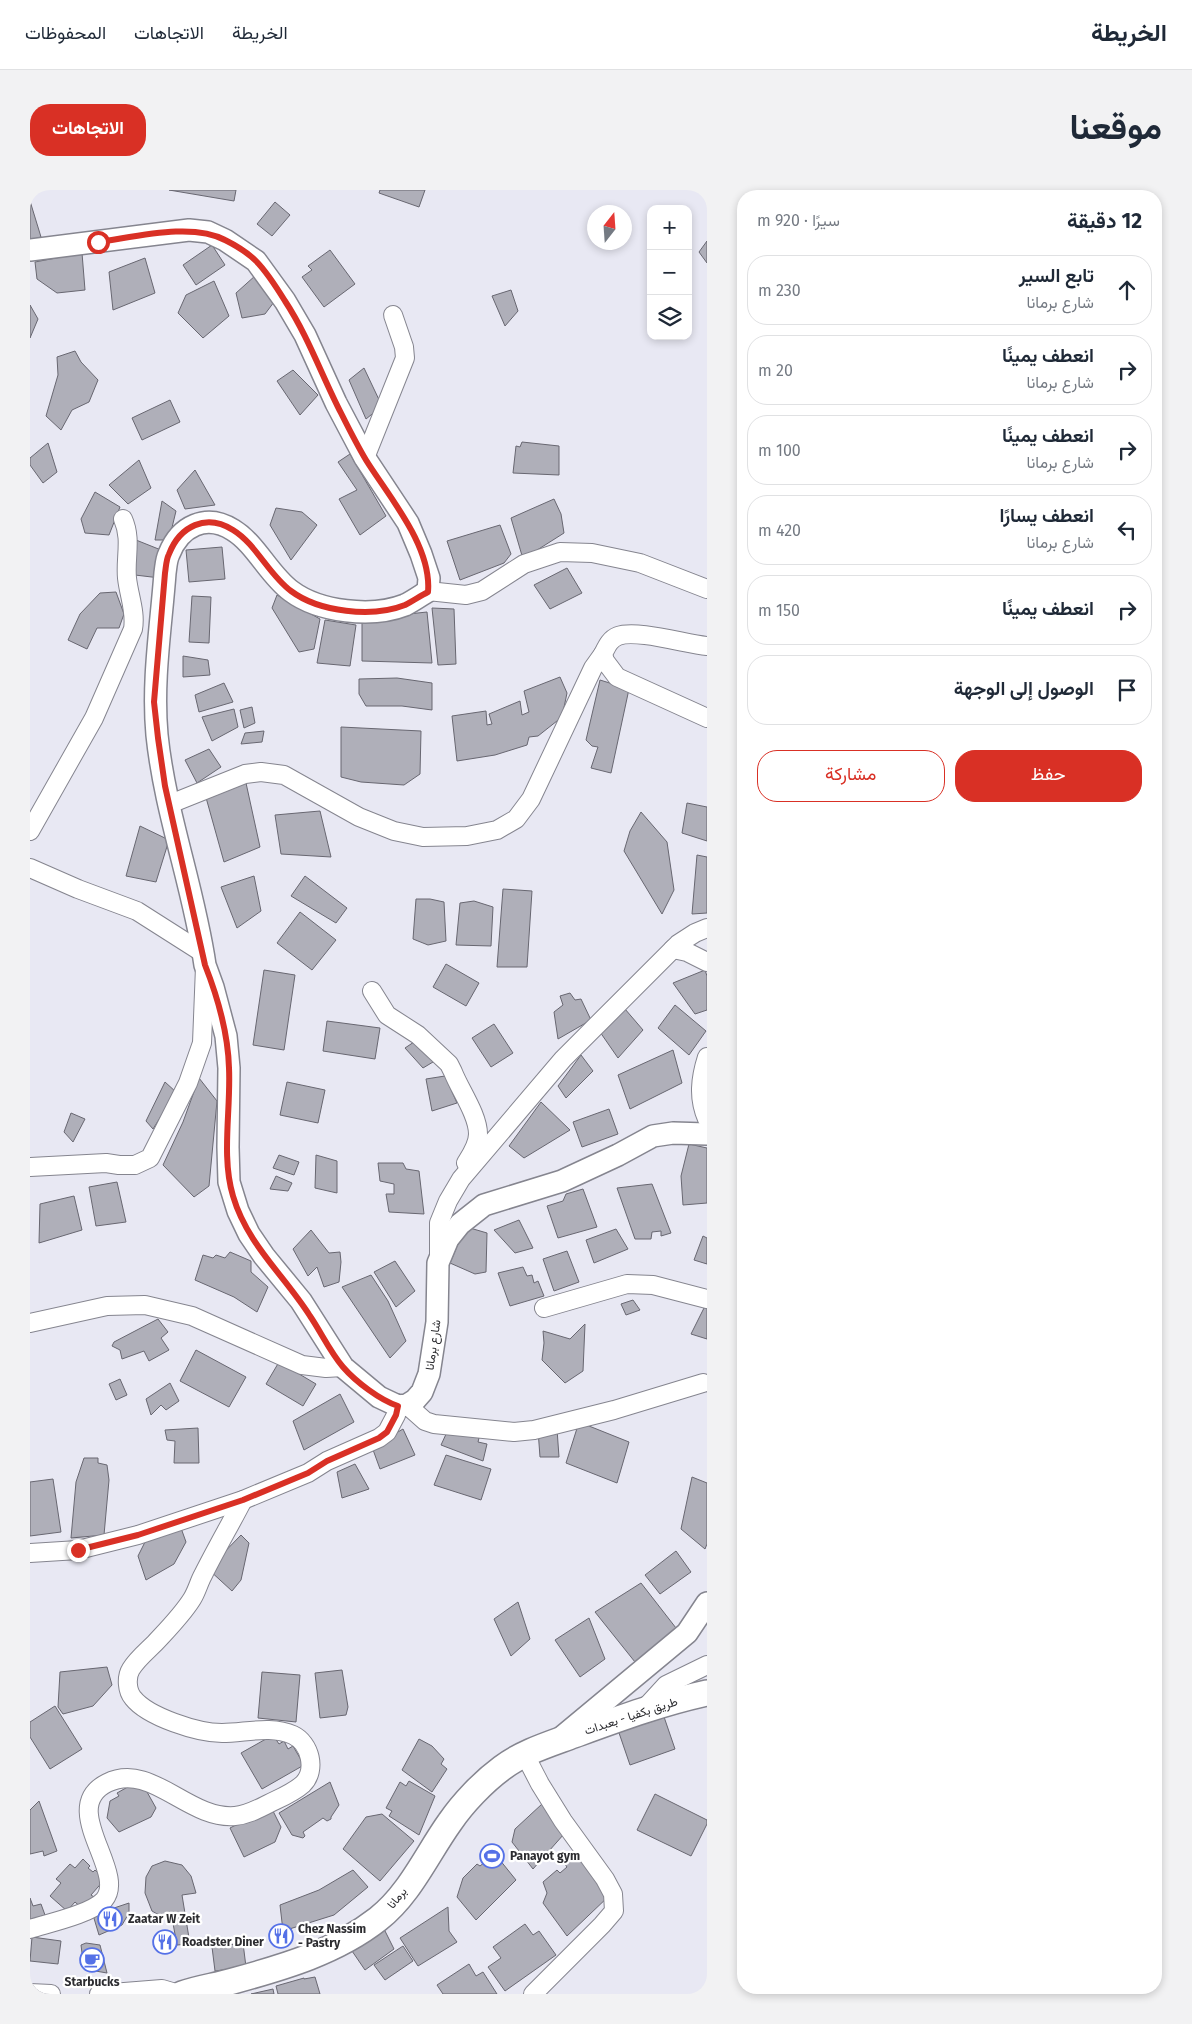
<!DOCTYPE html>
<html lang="ar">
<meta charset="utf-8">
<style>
body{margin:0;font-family:"Fira Sans",Vazirmatn,sans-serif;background:#f2f2f3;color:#1f2937;direction:rtl}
.controls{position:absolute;right:15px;top:15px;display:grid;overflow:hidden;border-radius:10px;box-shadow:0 2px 8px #0003}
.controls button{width:45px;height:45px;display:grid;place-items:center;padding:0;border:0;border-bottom:1px solid #e0e1e3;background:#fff;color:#1f2937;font:25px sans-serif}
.compass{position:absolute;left:557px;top:15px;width:45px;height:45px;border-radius:50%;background:#fff;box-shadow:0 2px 8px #0003;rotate:17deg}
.stop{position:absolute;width:15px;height:15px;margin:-11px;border:4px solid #d93025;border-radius:50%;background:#fff}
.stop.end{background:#d93025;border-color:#fff;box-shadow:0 1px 5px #0008}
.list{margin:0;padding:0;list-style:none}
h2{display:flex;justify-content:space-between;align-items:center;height:65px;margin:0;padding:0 20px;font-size:21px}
h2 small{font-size:16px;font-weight:400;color:#747a83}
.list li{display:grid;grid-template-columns:32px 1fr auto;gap:15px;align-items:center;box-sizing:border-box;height:70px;margin:0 10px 10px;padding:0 10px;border:1px solid #e0e1e3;border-radius:20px}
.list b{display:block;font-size:19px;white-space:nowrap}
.list p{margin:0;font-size:16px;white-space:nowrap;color:#747a83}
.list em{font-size:16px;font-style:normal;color:#747a83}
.actions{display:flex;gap:10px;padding:15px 20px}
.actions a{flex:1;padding:11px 0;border:1px solid #d93025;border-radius:20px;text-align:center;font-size:18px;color:#d93025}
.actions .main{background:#d93025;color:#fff}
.icon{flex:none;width:28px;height:28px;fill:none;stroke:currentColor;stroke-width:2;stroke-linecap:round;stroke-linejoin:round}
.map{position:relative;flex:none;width:677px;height:1804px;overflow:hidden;direction:ltr;border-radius:20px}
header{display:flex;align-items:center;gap:30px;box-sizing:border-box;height:70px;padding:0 25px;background:#fff;border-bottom:1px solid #e0e1e3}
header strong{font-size:24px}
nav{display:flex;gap:28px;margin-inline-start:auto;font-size:18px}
.intro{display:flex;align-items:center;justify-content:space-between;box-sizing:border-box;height:120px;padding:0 30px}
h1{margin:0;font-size:35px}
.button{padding:12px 22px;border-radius:20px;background:#d93025;color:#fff;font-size:18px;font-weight:700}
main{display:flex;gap:30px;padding:0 30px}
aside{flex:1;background:#fff;border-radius:20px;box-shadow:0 2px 8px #0003}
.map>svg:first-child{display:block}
.building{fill:#afafb9;stroke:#686771}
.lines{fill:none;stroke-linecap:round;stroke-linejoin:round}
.minor-casing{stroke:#85858f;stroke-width:20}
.tertiary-casing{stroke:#85858f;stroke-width:24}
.secondary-casing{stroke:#85858f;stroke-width:28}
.minor{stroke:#fff;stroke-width:18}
.tertiary{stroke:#fff;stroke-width:21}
.secondary{stroke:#fff;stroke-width:25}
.route{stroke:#d93025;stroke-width:6}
.labels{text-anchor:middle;stroke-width:4.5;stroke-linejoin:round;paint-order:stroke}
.street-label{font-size:12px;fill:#2c2c30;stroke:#fff}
.poi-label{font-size:12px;font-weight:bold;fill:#2c2c30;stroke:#fff;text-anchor:start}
</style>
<header>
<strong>الخريطة</strong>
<nav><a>الخريطة</a><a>الاتجاهات</a><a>المحفوظات</a></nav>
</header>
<div class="intro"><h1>موقعنا</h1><a class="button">الاتجاهات</a></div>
<main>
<aside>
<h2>12 دقيقة<small>سيرًا · 920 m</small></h2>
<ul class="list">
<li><svg class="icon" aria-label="ahead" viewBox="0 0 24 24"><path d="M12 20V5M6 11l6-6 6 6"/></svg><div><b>تابع السير</b><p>شارع برمانا</p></div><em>230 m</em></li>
<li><svg class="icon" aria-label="right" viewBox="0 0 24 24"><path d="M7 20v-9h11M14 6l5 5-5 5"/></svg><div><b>انعطف يمينًا</b><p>شارع برمانا</p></div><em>20 m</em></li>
<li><svg class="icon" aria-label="right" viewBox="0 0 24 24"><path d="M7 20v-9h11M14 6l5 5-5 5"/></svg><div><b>انعطف يمينًا</b><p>شارع برمانا</p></div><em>100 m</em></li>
<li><svg class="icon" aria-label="left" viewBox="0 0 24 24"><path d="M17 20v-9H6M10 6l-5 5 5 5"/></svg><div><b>انعطف يسارًا</b><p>شارع برمانا</p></div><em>420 m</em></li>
<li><svg class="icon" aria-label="right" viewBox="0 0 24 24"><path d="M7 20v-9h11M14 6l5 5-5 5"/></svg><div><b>انعطف يمينًا</b></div><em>150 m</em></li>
<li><svg class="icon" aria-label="arrive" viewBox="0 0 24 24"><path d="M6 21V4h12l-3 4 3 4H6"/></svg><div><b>الوصول إلى الوجهة</b></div></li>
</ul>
<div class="actions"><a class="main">حفظ</a><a>مشاركة</a></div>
</aside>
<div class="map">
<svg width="677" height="1804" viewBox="0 0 677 1804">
<rect width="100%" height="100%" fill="#e8e8f3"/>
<g class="building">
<path d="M139 0H206L204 11Z"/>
<path d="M350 0H395L389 17 349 3Z"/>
<path d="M0 11 11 47 0 50Z"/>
<path d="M245 12 260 25 242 46 227 34Z"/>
<path d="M677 51V73L669 62Z"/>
<path d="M182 55 195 75 166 95 153 75Z"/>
<path d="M300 60 325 94 294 117 272 87 282 80 278 76Z"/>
<path d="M52 63 55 100 27 103 7 89 5 72Z"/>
<path d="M115 68 125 103 83 120 79 82Z"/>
<path d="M226 85 247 108 235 124 212 128 206 103Z"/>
<path d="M184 91 199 126 173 148 148 123 156 105Z"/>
<path d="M481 100 488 121 475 136 462 106Z"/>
<path d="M0 115 8 129 0 148Z"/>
<path d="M45 161 51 172 68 190 59 212 42 220 31 240 16 226 28 185 27 167Z"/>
<path d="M334 178 352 216 336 229 319 190Z"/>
<path d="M263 180 288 205 270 225 247 191Z"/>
<path d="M140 210 150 232 112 250 102 228Z"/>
<path d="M492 252 529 256V285L483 283 486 256 490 257Z"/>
<path d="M18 253 27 282 13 293 0 275V268Z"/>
<path d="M320 264 356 326 330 345 309 309 327 300 308 272Z"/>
<path d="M109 270 121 298 98 314 79 295Z"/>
<path d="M165 280 185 315 155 319 147 300Z"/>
<path d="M65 302 90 317 79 345 55 343 51 329Z"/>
<path d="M524 309 531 324 534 343 493 369 481 328Z"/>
<path d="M132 311 146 321 139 350H125Z"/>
<path d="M246 318 272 322 287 335 261 370 240 335Z"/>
<path d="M470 335 481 364 474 373 430 390 417 351Z"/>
<path d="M106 350 131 360 130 388 105 385Z"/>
<path d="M192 357 195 389 159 392 156 360Z"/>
<path d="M537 378 552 403 520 419 504 395Z"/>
<path d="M86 402 94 424 89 438H67L57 459 38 450 50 424 70 403Z"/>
<path d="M247 405 290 429 284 459 269 462 242 418Z"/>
<path d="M162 406 181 407 179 453 159 452Z"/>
<path d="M402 418 424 419 426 474 408 475Z"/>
<path d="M397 422 402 473 332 471V429Z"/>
<path d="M295 430 326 435 320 476 287 473Z"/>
<path d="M153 466 178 470 180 485 153 487Z"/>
<path d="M530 487 537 503 532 527 508 546 499 547 497 555 465 565 427 571 422 526 456 521 457 535 462 534 459 524 490 511 492 525 499 522 494 501Z"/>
<path d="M367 488 402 493V520L372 516H336L329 504V489Z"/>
<path d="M570 490 599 499 581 583 561 578 568 557 562 556 556 550Z"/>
<path d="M194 493 203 512 169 522 165 505Z"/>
<path d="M222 517 225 533 214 538 210 520Z"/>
<path d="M204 519 208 537 182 551 172 527Z"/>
<path d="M311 537 391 541 390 584 374 595 331 592 311 587Z"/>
<path d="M234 541 232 552 211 554 215 543Z"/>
<path d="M179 559 191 577 167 593 155 570Z"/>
<path d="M216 593 230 657 194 672 175 604Z"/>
<path d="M657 613 677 617V651L652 643Z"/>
<path d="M290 621 301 667 251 664 245 625Z"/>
<path d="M611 622 637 652 644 700 632 724 594 661 600 641Z"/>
<path d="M110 636 139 650 126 692 96 686Z"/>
<path d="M667 665 677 667V723L662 724Z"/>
<path d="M224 686 231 721 207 738 191 697Z"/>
<path d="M275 686 317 718 306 733 261 706Z"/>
<path d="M473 699 502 701 497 777H467Z"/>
<path d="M386 709H400L414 712 416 751 398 755 383 749Z"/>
<path d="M444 711 463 717 461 756 426 755 430 713Z"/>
<path d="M270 722 306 750 282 780 247 753Z"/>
<path d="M416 774 449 793 436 816 403 797Z"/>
<path d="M234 780 265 785 254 860 223 855Z"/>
<path d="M675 780 677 786V820L665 824 643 793Z"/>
<path d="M540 803 545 810 551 809 561 830 528 849 524 822 533 815 530 806Z"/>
<path d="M645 815 676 841 659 865 628 838Z"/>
<path d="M595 819 613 840 588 868 570 842Z"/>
<path d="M297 831 350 838 345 869 293 861Z"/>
<path d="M464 834 483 863 461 877 442 848Z"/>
<path d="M384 852 403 872 393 878 375 858Z"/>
<path d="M643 860 652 893 600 919 588 885Z"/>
<path d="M551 865 563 881 536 908 528 896Z"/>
<path d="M415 886 427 913 402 921 396 889Z"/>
<path d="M169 888 187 911 179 996 164 1007 133 975 153 932Z"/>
<path d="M135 892 146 902 123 939 116 931Z"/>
<path d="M257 892 295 900 288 933 250 925Z"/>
<path d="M511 912 540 940 494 968 479 956Z"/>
<path d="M579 919 588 944 552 957 543 932Z"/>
<path d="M41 923 55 929 43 952 34 942Z"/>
<path d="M659 954 677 958V1013L653 1015 651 986Z"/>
<path d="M249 965 269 972 264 985 243 978Z"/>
<path d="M286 965 307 971V1003L285 998Z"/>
<path d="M348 973H373L376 979 389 981 394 1024 359 1022 356 1004H364V994L350 991Z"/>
<path d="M246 986 262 993 258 1001 240 999Z"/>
<path d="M87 992 96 1032 66 1036 59 997Z"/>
<path d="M622 994 641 1043 631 1046V1041L622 1042 621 1049H605L587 998Z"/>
<path d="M553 999 567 1037 528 1048 517 1016 533 1011 536 1004Z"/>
<path d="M44 1006 52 1040 9 1053 10 1014Z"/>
<path d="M489 1030 503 1058 485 1063 464 1040Z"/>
<path d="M440 1038 457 1043 456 1082 445 1084 420 1073 428 1054Z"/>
<path d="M586 1039 598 1059 564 1073 556 1050Z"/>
<path d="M281 1040 299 1063 310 1062 311 1072 309 1092 294 1097 287 1077 278 1086 263 1059Z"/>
<path d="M673 1046 677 1048V1074L664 1070Z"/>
<path d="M537 1061 549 1092 524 1101 513 1069Z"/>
<path d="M200 1062 221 1071V1082L238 1097 227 1122 204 1107 165 1090 173 1065 183 1068 186 1065 195 1068Z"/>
<path d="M365 1071 385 1101 366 1117 344 1082Z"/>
<path d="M493 1077 497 1086 502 1085 504 1093 508 1091 514 1106 480 1116 468 1083Z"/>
<path d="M341 1085 358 1111 376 1151 360 1168 312 1097Z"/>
<path d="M603 1110 610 1120 596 1125 591 1114Z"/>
<path d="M676 1114H677V1149L661 1144Z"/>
<path d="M128 1129 138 1142 131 1148 139 1160 119 1171 114 1161 92 1169 90 1160 82 1156 84 1152Z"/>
<path d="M555 1134 553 1181 535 1193 512 1170 514 1153 513 1141 540 1149Z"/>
<path d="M166 1160 216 1187 199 1217 150 1191Z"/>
<path d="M249 1172 286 1194 273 1216 236 1194Z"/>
<path d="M90 1189 97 1205 86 1210 79 1194Z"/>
<path d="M140 1193 149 1211 136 1220 131 1215 121 1225 116 1209Z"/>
<path d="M310 1204 324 1232 274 1260 263 1231Z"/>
<path d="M549 1232 599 1252 587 1293 536 1273Z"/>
<path d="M168 1238 169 1273H144L145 1251 137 1250 135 1240Z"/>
<path d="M373 1239 385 1265 350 1279 342 1257Z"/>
<path d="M527 1239 529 1267H510L508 1240Z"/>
<path d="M423 1240 449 1248 448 1252 457 1254 453 1271 411 1255 417 1242Z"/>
<path d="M416 1265 461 1279 451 1310 404 1295Z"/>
<path d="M54 1268H68V1273L77 1275 79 1290 74 1345 41 1348 46 1292Z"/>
<path d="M325 1274 339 1299 312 1308 307 1282Z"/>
<path d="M662 1287 677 1293V1354L675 1359 651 1339Z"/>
<path d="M23 1289 31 1342 0 1346V1292Z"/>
<path d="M151 1338 156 1352 144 1374 116 1390 108 1366 116 1350Z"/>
<path d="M211 1345 219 1353 211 1390 202 1401 178 1379Z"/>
<path d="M646 1361 661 1382 630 1404 615 1385Z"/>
<path d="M611 1393 646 1438 605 1472 565 1422Z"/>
<path d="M488 1412 500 1449 481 1466 464 1429Z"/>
<path d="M559 1428 575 1469 550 1487 525 1450Z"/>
<path d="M77 1477 82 1495 63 1516 33 1524 28 1517 30 1482Z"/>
<path d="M312 1480 318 1517 316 1525 290 1528 285 1483Z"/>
<path d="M232 1482 270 1485 266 1532 228 1528Z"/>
<path d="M25 1516 52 1559 20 1579 0 1547V1532Z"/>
<path d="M632 1521 645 1559 600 1575 587 1537Z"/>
<path d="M243 1545 249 1554 254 1551 258 1559 263 1556 274 1575 232 1599 211 1563Z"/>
<path d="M389 1549 402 1556 414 1569 411 1574 417 1579 402 1602 372 1580Z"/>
<path d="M379 1591 405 1606 389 1645 359 1626 362 1621 356 1618 370 1592 376 1596Z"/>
<path d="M300 1592 309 1615 301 1627V1629L297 1631 293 1628 273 1642 275 1646 273 1648 262 1645 249 1623Z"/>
<path d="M112 1593 126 1618 121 1627 89 1642 77 1628 80 1611 89 1606 87 1603 103 1594Z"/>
<path d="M625 1604 677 1630V1634L661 1666 607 1640Z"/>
<path d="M9 1611 27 1661 14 1666 13 1661 0 1664V1620Z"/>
<path d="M512 1614 534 1644 503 1679 482 1652 485 1639Z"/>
<path d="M241 1617 251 1637 245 1652 214 1667 200 1638Z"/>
<path d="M352 1624 384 1651 350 1691 313 1659 336 1627Z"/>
<path d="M465 1664 486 1690 446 1730 427 1707 433 1688 447 1674 450 1676Z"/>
<path d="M545 1664 551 1672 553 1671 580 1705 537 1746 513 1713 517 1703 513 1692 527 1680 530 1683 537 1677 534 1673Z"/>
<path d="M53 1669 60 1676 58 1678 63 1682 65 1680 75 1689 61 1705 64 1707 53 1719 45 1712 37 1721 20 1706 31 1693 26 1689 40 1674 45 1678Z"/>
<path d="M135 1671 152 1675 161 1686 166 1703 152 1705 160 1754 147 1755 142 1728H134L122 1721 115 1703 116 1687 122 1676Z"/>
<path d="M323 1680 338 1697 304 1725 253 1741 250 1715 289 1700Z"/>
<path d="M0 1708 3 1716 11 1714 15 1725 0 1730Z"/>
<path d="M99 1713V1723L92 1735 69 1745 63 1725Z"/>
<path d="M418 1717 419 1741 427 1752 388 1776 370 1748Z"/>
<path d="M495 1734 503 1745 509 1741 526 1765 475 1801 458 1777 471 1768 463 1757Z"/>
<path d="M354 1739 364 1759 335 1780 322 1761Z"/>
<path d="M2 1747 31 1751 28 1774 0 1771Z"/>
<path d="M56 1753 70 1755 77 1783 54 1779 51 1755Z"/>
<path d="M213 1753 216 1777 185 1781 182 1757Z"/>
<path d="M373 1756 383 1771 355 1790 344 1775Z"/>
<path d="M439 1774 446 1786 453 1782 467 1804H413L407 1795Z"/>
<path d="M285 1787 290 1804H248L246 1796 274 1788V1789Z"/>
<path d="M243 1799 244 1804H221Z"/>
</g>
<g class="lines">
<g class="minor-casing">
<g id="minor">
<path d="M335 268 375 168 374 157 363 125"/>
<path d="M398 401 436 405 452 401 494 374 530 362 562 363 610 373 677 399"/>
<path d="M677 456C656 454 606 439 588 446 580 449 577 456 573 464L575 471 587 487 677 528"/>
<path d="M140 614 215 584 231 582 254 585 329 627 364 641 393 647 437 646 467 640 486 629 501 609 563 478 573 464"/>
<path d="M0 641 64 528 103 439C106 422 99 406 97 388 95 368 102 349 93 329"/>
<path d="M0 678 48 699 107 721 173 763"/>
<path d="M643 759 657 762 677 772"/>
<path d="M342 801 357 825 388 845 419 874 423 882C430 900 448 925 448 944 448 955 441 965 436 973"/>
<path d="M677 867C670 889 668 908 677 929"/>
<path d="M0 977 76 973 89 975H105L120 968 158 893 172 853 175 777"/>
<path d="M409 1067V1033L418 1011 431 989 533 869 648 754 665 743 677 738"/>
<path d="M514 1118 597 1094 623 1095 677 1109"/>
<path d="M0 1133 77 1116 115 1115 162 1126 272 1175 296 1178 313 1177"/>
<path d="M377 1215 395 1231 404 1234 484 1242 504 1240 584 1220 673 1193"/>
<path d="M0 1363 48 1360 108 1345 213 1310 278 1283 297 1271 349 1248 357 1242 366 1225 368 1216"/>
<path d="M614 1519 636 1495 677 1475"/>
<path d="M495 1565 510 1594 533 1631 575 1689 583 1704 584 1721 572 1735 503 1804"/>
<path d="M0 1739C19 1733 61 1724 74 1710 98 1682 27 1618 77 1593 121 1571 158 1630 205 1626 217 1625 228 1619 238 1614 250 1608 263 1603 273 1594 287 1580 280 1553 263 1545 241 1535 215 1543 192 1543 168 1543 118 1527 103 1508 97 1501 96 1487 101 1479 107 1469 117 1461 125 1453 138 1439 152 1425 162 1409 167 1401 169 1392 173 1385 186 1359 200 1335 213 1310"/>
<path d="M0 1803 21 1804"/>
<path d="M69 1804 132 1799 149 1804"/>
</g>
</g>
<g class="tertiary-casing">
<g id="tertiary">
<path d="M0 60 159 40 178 42 195 50 226 71 255 111 275 145 306 213 335 268 378 333 391 364 399 388 398 401C390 406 383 411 375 415 342 428 289 422 261 401 239 385 226 354 203 340 176 323 150 336 139 364 136 370 136 377 135 383 131 437 122 491 127 545 135 623 164 698 175 775L183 797 196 846 199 878 198 957 199 992 208 1021 219 1044 234 1066 271 1111 313 1177 349 1207 368 1216 377 1215 385 1210 392 1202 399 1184 407 1132 408 1073 418 1049 430 1034 454 1015 532 991 588 965 623 946 643 943 677 944"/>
<path d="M533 1546 657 1443 677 1413"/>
</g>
</g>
<g class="secondary-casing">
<path id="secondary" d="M152 1804C169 1798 186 1796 203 1791 254 1777 306 1762 348 1729 380 1704 397 1664 420 1632 433 1613 453 1592 472 1578 493 1562 520 1554 544 1545 588 1529 631 1513 677 1503"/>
</g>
<use href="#minor" class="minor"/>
<use href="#tertiary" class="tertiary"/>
<use href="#secondary" class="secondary"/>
</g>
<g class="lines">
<path class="route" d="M48 1360 108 1345 213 1310 278 1283 297 1271 349 1248 357 1242 366 1225 368 1216C350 1210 326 1192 313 1177 300 1162 291 1142 280 1126 254 1085 217 1054 203 1006 191 966 201 920 199 878 198 843 188 808 175 775L135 596 128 548 124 512 135 383C136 377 136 370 139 364 150 336 176 323 203 340 226 354 239 385 261 401 289 422 342 428 375 415 383 411 390 406 398 402 402 356 359 307 336 270 327 255 319 239 311 223 292 186 278 146 255 111 247 98 237 82 226 71 218 63 205 55 195 50 162 32 105 47 68 52"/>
</g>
<defs>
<g id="stadium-ring" transform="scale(1.25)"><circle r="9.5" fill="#fff" stroke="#5571e7" stroke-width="1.5"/><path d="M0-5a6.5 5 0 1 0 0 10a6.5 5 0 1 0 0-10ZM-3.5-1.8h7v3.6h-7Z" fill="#5571e7"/></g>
<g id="restaurant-ring" transform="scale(1.25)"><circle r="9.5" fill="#fff" stroke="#5571e7" stroke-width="1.5"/><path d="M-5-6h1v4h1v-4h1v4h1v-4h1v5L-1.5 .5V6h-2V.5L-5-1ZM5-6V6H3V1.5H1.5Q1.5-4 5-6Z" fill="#5571e7"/></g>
<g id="cafe-ring" transform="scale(1.25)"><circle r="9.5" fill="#fff" stroke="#5571e7" stroke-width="1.5"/><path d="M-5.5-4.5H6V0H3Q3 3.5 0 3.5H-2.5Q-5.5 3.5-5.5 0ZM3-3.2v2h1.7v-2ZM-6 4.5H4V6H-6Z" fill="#5571e7"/></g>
</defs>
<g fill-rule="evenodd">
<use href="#stadium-ring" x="462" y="1666"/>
<use href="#restaurant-ring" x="80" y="1729"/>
<use href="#restaurant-ring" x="251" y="1746"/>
<use href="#restaurant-ring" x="135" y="1752"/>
<use href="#cafe-ring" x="62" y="1770"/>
</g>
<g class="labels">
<g class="street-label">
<text transform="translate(403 1155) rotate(-82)" y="4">شارع برمانا</text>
<text transform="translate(601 1526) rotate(-18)" y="4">طريق بكفيا - بعبدات</text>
<text transform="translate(367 1708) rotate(-51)" y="4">برمانا</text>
</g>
<g class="poi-label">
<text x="480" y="1670">Panayot gym</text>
<text x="98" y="1733">Zaatar W Zeit</text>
<text x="268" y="1743">Chez Nassim<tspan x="268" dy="14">- Pastry</tspan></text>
<text x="152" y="1756">Roadster Diner</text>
<text x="62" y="1796" text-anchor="middle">Starbucks</text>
</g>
</g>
</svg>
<div class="controls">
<button>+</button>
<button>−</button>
<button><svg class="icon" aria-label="layers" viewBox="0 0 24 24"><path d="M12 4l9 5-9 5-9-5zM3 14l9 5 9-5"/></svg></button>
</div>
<svg class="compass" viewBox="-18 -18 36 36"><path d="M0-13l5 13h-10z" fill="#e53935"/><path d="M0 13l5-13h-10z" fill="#747a83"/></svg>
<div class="stop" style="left:68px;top:52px"></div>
<div class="stop end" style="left:48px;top:1360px"></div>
</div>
</main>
